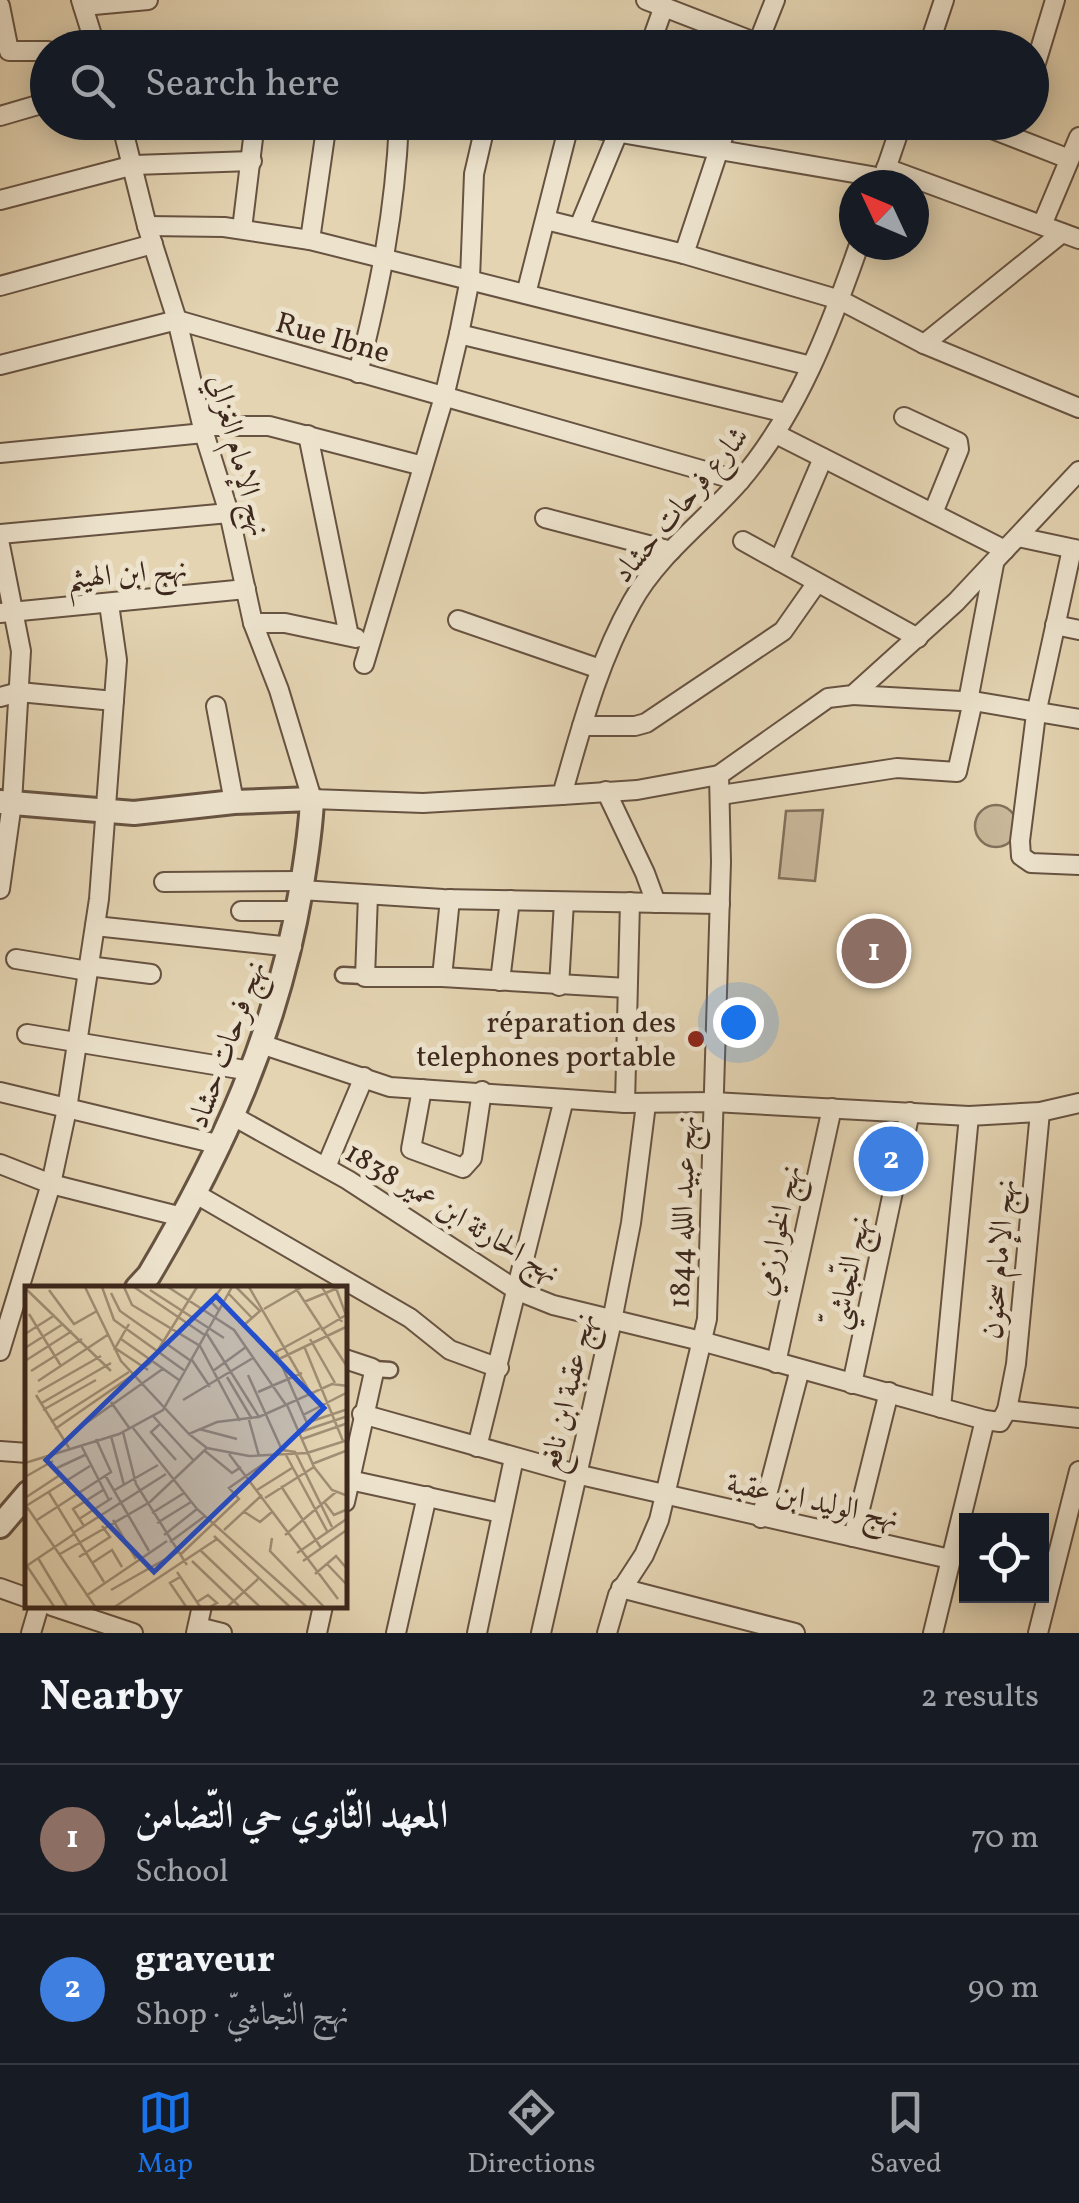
<!DOCTYPE html>
<meta charset="utf-8">
<style>
body{margin:0;font-family:Vollkorn,Amiri,serif;background:#20242c;color:#f1f3f6}
.controls{position:absolute;right:30px;bottom:30px;display:grid;overflow:hidden;border-radius:0px;box-shadow:0 5px 25px #0003}
.controls button{width:90px;height:90px;display:grid;place-items:center;padding:0;border:0;border-bottom:2px solid #363941;background:#171b24;color:#f1f3f6;font:50px sans-serif}
.compass{position:absolute;left:839px;top:170px;width:90px;height:90px;border-radius:50%;background:#171b24;box-shadow:0 5px 25px #0003;rotate:314deg}
.you{position:absolute;left:738px;top:1022px;width:35px;height:35px;margin:-25px;border:8px solid #fff;border-radius:50%;background:#1a73e8;box-shadow:0 0 0 15px #1a73e833}
.badge{display:grid;place-items:center;width:65px;height:65px;border-radius:50%;background:#1a73e8;color:#fff;font-size:32px;font-weight:700}
.pin{position:absolute;translate:-50% -50%;border:5px solid #fff;box-shadow:0 2px 10px #0006}
.list{margin:0;padding:0;list-style:none}
h2{display:flex;justify-content:space-between;align-items:center;height:130px;margin:0;padding:0 40px;font-size:42px}
h2 small{font-size:32px;font-weight:400;color:#9ea1a6}
.list li{display:grid;grid-template-columns:65px 1fr auto;gap:30px;align-items:center;box-sizing:border-box;height:150px;padding:0 40px;border-top:2px solid #363941}
.list b{display:block;font-size:38px;white-space:nowrap}
.list p{margin:0;font-size:32px;white-space:nowrap;color:#9ea1a6}
.list em{font-size:32px;font-style:normal;color:#9ea1a6}
.icon{flex:none;width:55px;height:55px;fill:none;stroke:currentColor;stroke-width:2;stroke-linecap:round;stroke-linejoin:round}
.map{position:relative;flex:none;width:1079px;height:1633px;overflow:hidden}
.search{position:absolute;background:#171b24;box-shadow:0 5px 25px #0003;left:30px;right:30px;top:30px;height:110px;display:flex;align-items:center;gap:25px;box-sizing:border-box;padding:0 35px;border-radius:55px;color:#9ea1a6;font-size:38px}
.sheet{height:430px;background:#171b24}
nav{display:flex;justify-content:space-around;align-items:center;box-sizing:border-box;height:140px;border-top:2px solid #363941;background:#171b24;font-size:28px;color:#9ea1a6}
nav a{display:grid;justify-items:center;gap:5px}
nav .on{color:#1a73e8}
.map>svg:first-child{display:block}
.green{fill:#c8b799;stroke:#82705b;stroke-width:2.5}
.lines{fill:none;stroke-linecap:round;stroke-linejoin:round}
.pedestrian-casing{stroke:#675342;stroke-width:19}
.minor-casing{stroke:#675342;stroke-width:22}
.tertiary-casing{stroke:#675342;stroke-width:28}
.pedestrian{stroke:#ede3cd;stroke-width:14}
.minor{stroke:#ede3cd;stroke-width:18}
.tertiary{stroke:#ede3cd;stroke-width:22}
.poi-dot{fill:#8f2418;stroke:#ede3cd;stroke-width:4}
.labels{text-anchor:middle;stroke-width:10;stroke-linejoin:round;paint-order:stroke}
.street-label{font-size:30px;fill:#3d281d;stroke:#ede3cd}
.poi-label{font-size:30px;fill:#3d281d;stroke:#ede3cd;text-anchor:end}
.inset-road{fill:none;stroke:#a18f76;stroke-width:2.5}
.view{fill:#1d4ed8;fill-opacity:0.15;stroke:#1d4ed8;stroke-width:5}
.inset-edge{fill:none;stroke:#3d281d;stroke-width:5}
</style>
<div class="map">
<svg width="1079" height="1633" viewBox="0 0 1079 1633">
<rect width="100%" height="100%" fill="#e4d4b2"/>
<filter id="stains"><feTurbulence type="fractalNoise" baseFrequency=".002" numOctaves="4"/><feColorMatrix values="0 0 0 0 .2 0 0 0 0 .09 0 0 0 0 .02 0 0 0 .5 -.17"/></filter>
<radialGradient id="worn" r=".72"><stop offset=".6" stop-color="#630" stop-opacity="0"/><stop offset="1" stop-color="#630" stop-opacity=".3"/></radialGradient>
<g class="green">
<circle cx="996" cy="826" r="21"/>
<path d="M823 810 815 881 779 878 786 811Z"/>
</g>
<g class="lines">
<g class="pedestrian-casing">
<g id="pedestrian">
<path d="M343 975 363 976"/>
<path d="M374 1369 390 1370"/>
</g>
</g>
<g class="minor-casing">
<g id="minor">
<path d="M81 0 96 48"/>
<path d="M646 0 770 48"/>
<path d="M0 6 9 51H48"/>
<path d="M83 6 148 0"/>
<path d="M649 48 664 6"/>
<path d="M756 48 775 0"/>
<path d="M928 48 944 0"/>
<path d="M1032 76 1055 0"/>
<path d="M0 116 48 102"/>
<path d="M121 122 147 226 177 320 204 433 229 513 253 623 279 690 312 799 423 803 562 795C581 729 598 662 632 602 658 555 704 522 739 482 797 415 830 328 859 245"/>
<path d="M557 122 883 178"/>
<path d="M974 122 1069 159"/>
<path d="M886 168 1079 239"/>
<path d="M884 175 902 122"/>
<path d="M0 200 134 165 252 161"/>
<path d="M546 220 684 254 840 300 924 344 1079 408"/>
<path d="M1042 225 1079 137"/>
<path d="M147 226 224 227 310 240 811 366"/>
<path d="M579 227 622 123"/>
<path d="M242 229 255 122"/>
<path d="M310 240 327 122"/>
<path d="M684 254 728 122"/>
<path d="M0 286 153 244"/>
<path d="M526 294 569 125"/>
<path d="M459 334 786 413"/>
<path d="M924 344 1062 233"/>
<path d="M0 365 177 320 740 481"/>
<path d="M358 373C380 286 395 213 399 122"/>
<path d="M904 417 958 442 959 449 933 513"/>
<path d="M202 426H269L423 466"/>
<path d="M776 434 1005 550"/>
<path d="M308 435 349 636"/>
<path d="M0 453 204 433"/>
<path d="M545 518 671 551"/>
<path d="M0 534 229 513"/>
<path d="M1018 537 1079 550"/>
<path d="M743 541 918 638"/>
<path d="M0 545 21 651 12 803 0 889"/>
<path d="M1072 549 1036 714 1020 841 1021 856 1031 863 1079 865"/>
<path d="M779 561 823 458"/>
<path d="M0 613 246 589"/>
<path d="M458 620 600 669"/>
<path d="M253 623H285L356 638"/>
<path d="M1055 625 1079 630"/>
<path d="M364 664 444 397 459 334 470 279 474 174 486 122"/>
<path d="M853 695 979 702 1079 719"/>
<path d="M0 697 19 692 114 701"/>
<path d="M968 701 994 564"/>
<path d="M216 706 234 802"/>
<path d="M582 726H635L646 723 783 631 816 584"/>
<path d="M606 791 645 873 656 903"/>
<path d="M562 795 637 790 719 775 828 698 853 695 956 602 1079 471"/>
<path d="M721 795 897 768 957 772 973 701"/>
<path d="M164 882 302 881"/>
<path d="M301 890 443 899 720 904"/>
<path d="M368 895 365 977H442L627 988"/>
<path d="M241 911H297"/>
<path d="M95 926 292 947"/>
<path d="M16 959 88 971"/>
<path d="M88 966 151 974"/>
<path d="M442 977 450 899"/>
<path d="M500 981 510 900"/>
<path d="M559 986 564 902"/>
<path d="M27 1034 251 1071"/>
<path d="M261 1044 390 1087 625 1103 713 1102 969 1116 1040 1112 1079 1103"/>
<path d="M422 1089 411 1149 463 1168 472 1158 482 1091"/>
<path d="M0 1092 221 1145"/>
<path d="M625 1103 630 902"/>
<path d="M233 1116 348 1180 518 1291 553 1305 701 1341 985 1420 1000 1422 1007 1410 1079 1418"/>
<path d="M0 1164 51 1184 182 1217"/>
<path d="M326 1167 364 1077"/>
<path d="M196 1194 410 1318 450 1350 499 1368"/>
<path d="M0 1351 51 1184 67 1109 99 899 117 660 109 604"/>
<path d="M345 1359 372 1368 374 1372 345 1502"/>
<path d="M776 1363 832 1108"/>
<path d="M852 1384 910 1112"/>
<path d="M941 1408 969 1116"/>
<path d="M1007 1410 1016 1364 1040 1112"/>
<path d="M362 1414 576 1474 950 1559"/>
<path d="M477 1447 564 1099"/>
<path d="M0 1451 28 1453"/>
<path d="M345 1479 501 1513"/>
<path d="M761 1518 800 1369"/>
<path d="M853 1537 889 1392"/>
<path d="M0 1588 28 1598"/>
<path d="M621 1588 795 1633"/>
<path d="M52 1606 133 1633"/>
<path d="M198 1627 222 1633"/>
<path d="M31 1633 39 1606"/>
<path d="M196 1633 202 1606"/>
<path d="M317 1633 323 1606"/>
<path d="M396 1633 427 1496"/>
<path d="M477 1633 514 1458"/>
<path d="M541 1633 612 1321 631 1223 646 1104"/>
<path d="M607 1633 618 1595 644 1555 659 1520 707 1319 721 862 719 775"/>
<path d="M933 1633 985 1420"/>
<path d="M1038 1633 1079 1471"/>
</g>
</g>
<g class="tertiary-casing">
<g id="tertiary">
<path d="M0 802 134 813 234 802 312 799C311 829 306 860 301 890 277 1032 222 1152 149 1275L137 1288"/>
<path d="M0 1526 28 1493"/>
</g>
</g>
<use href="#pedestrian" class="pedestrian"/>
<use href="#minor" class="minor"/>
<use href="#tertiary" class="tertiary"/>
</g>
<circle class="poi-dot" cx="696" cy="1039" r="10"/>
<g class="labels">
<g class="street-label">
<text transform="translate(333 337) rotate(16)" y="10">Rue Ibne</text>
<text transform="translate(240 455) rotate(75)" y="10">نهج الإمام الغزالي</text>
<text transform="translate(680 504) rotate(-50)" y="10">شارع فرحات حشاد</text>
<text transform="translate(127 573) rotate(-5)" y="10">نهج ابن الهيثم</text>
<text transform="translate(226 1044) rotate(-70)" y="10">نهج فرحات حشاد</text>
<text transform="translate(453 1212) rotate(31)" y="10">نهج الحارثة ابن عمير 1838</text>
<text transform="translate(682 1212) rotate(-88)" y="10">نهج عبيد اللله 1844</text>
<text transform="translate(777 1230) rotate(-78)" y="10">نهج الخوارزمي</text>
<text transform="translate(998 1259) rotate(-85)" y="10">نهج الإمام سحنون</text>
<text transform="translate(848 1272) rotate(-78)" y="10">نهج النّجاشيّ</text>
<text transform="translate(567 1392) rotate(-77)" y="10">نهج عقبة ابن نافع</text>
<text transform="translate(813 1500) rotate(12)" y="10">نهج الوليد ابن عقبة</text>
</g>
<g class="poi-label">
<text x="676" y="1032">réparation des<tspan x="676" dy="34">telephones portable</tspan></text>
</g>
</g>
<g transform="translate(25 1286)">
<rect width="322" height="322" fill="#e4d4b2"/>
<path class="inset-road" d="M60 1 96 75 164 148 192 136 234 131 307 98 323 100M77 1 89 34 160 85M99 1 107 19 175 60 215 135M109 1 181 50M143 1 209 44 261 119M224 1 286 108M270 1 323 82M297 1 317 36M0 2 86 85M24 4 49 38 72 25M125 4 199 52M86 7 95 25 166 75M204 8 227 32M279 16 315 1M198 19 219 39 235 25 211 1M239 23 277 1M195 25 186 16 197 1M4 28 36 80M296 44 321 29 311 2M0 48 30 29M182 48 234 131M96 53 154 94M285 53 310 97M279 60 318 155M0 62 38 38M90 62 123 84M89 64 104 38M254 73 323 40M167 74 185 101M0 75 47 45M6 85 57 53M188 85 221 61M223 89 257 164 270 166 307 241M202 91 227 133M13 95 84 48M13 106 76 70M233 106 277 87M11 109 44 162M158 114 228 72M86 116 105 143M15 118 86 77M262 119 289 181 307 204 323 210M18 124 71 94M278 129 323 106M128 130 169 175M224 134 234 170M26 136 104 86M281 137 323 123M282 137 251 66 295 42M135 138 126 146 151 174M108 142 172 223 283 322M30 143 125 77 172 1M174 143 212 153M98 146 111 198 162 279M275 146 323 130M47 147 139 82M164 148 182 162 224 170 282 167 323 154M86 150 99 199M277 153 323 137M56 159 84 214M180 165 207 187 216 181M204 168 313 313M261 169 302 245M0 177 94 148 138 124 207 1M287 178 323 164M32 182 60 169M80 189 124 265M0 191 28 175M256 200 296 262M232 204 267 182M23 205 79 296M88 205 133 179M0 212 35 189M240 212 289 181M300 217 309 229 323 223M0 218 71 322M1 220 65 180M218 225 235 236 248 225M127 227 159 207M54 233 87 212M12 234 86 186 71 153M88 234 111 273M132 237 166 216M59 240 48 223 78 204M199 244 237 209M48 247 141 188M139 249 172 223M260 249 311 206M189 250 266 322M247 252 245 265 300 322M145 256 180 230M175 264 236 322M272 267 323 232M35 268 125 216 182 162M155 269 214 213 204 202 241 176M54 271 85 251 77 240M13 272 43 322M167 275 214 320M278 275 323 243M67 277 87 264 97 281M302 278 323 300M2 280 30 322M0 281 49 248M152 286 176 322M290 288 311 270 323 284M155 291 145 297 162 322M86 304 153 266M61 310 142 255M172 316 183 309 192 317 183 322M88 322 192 253M201 322 233 293"/>
<path class="view" d="M191 10 299 122 129 286 21 174Z"/>
<rect width="322" height="322" class="inset-edge"/>
</g>
<rect width="100%" height="100%" filter="url(#stains)"/>
<rect width="100%" height="100%" fill="url(#worn)"/>
</svg>
<div class="controls">
<button><svg class="icon" aria-label="locate" viewBox="0 0 24 24"><circle cx="12" cy="12" r="6"/><path d="M12 2v4M12 18v4M2 12h4M18 12h4"/></svg></button>
</div>
<svg class="compass" viewBox="-18 -18 36 36"><path d="M0-13l5 13h-10z" fill="#e53935"/><path d="M0 13l5-13h-10z" fill="#9ea1a6"/></svg>
<div class="you"></div>
<div class="pin badge" style="left:874px;top:951px;background:#8d6e63">1</div>
<div class="pin badge" style="left:891px;top:1159px;background:#3f7fe0">2</div>
<div class="search"><svg class="icon" aria-label="search" viewBox="0 0 24 24"><circle cx="10" cy="10" r="6"/><path d="M15 15l6 6"/></svg>Search here</div>
</div>
<section class="sheet">
<h2>Nearby<small>2 results</small></h2>
<ul class="list">
<li><span class="badge" style="background:#8d6e63">1</span><div><b>المعهد الثّانوي حي التّضامن</b><p>School</p></div><em>70 m</em></li>
<li><span class="badge" style="background:#3f7fe0">2</span><div><b>graveur</b><p>Shop · نهج النّجاشيّ</p></div><em>90 m</em></li>
</ul>
</section>
<nav>
<a class="on"><svg class="icon" aria-label="map" viewBox="0 0 24 24"><path d="M3 6l6-2 6 2 6-2v14l-6 2-6-2-6 2zM9 4v14M15 6v14"/></svg>Map</a>
<a><svg class="icon" aria-label="directions" viewBox="0 0 24 24"><path d="M12 3l9 9-9 9-9-9zM9 14v-3h6M13 9l2 2-2 2"/></svg>Directions</a>
<a><svg class="icon" aria-label="saved" viewBox="0 0 24 24"><path d="M7 4h10v16l-5-4-5 4z"/></svg>Saved</a>
</nav>
